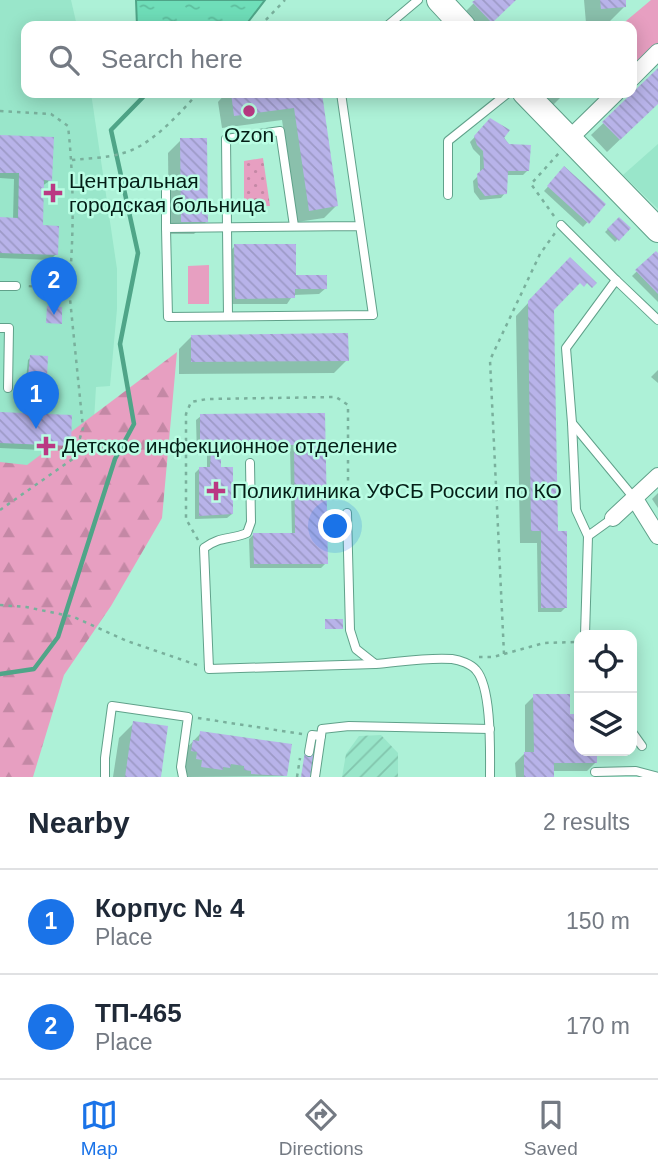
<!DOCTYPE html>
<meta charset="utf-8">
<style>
body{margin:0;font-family:Helvetica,sans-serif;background:#f2f2f3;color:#1f2937}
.controls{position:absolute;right:21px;bottom:21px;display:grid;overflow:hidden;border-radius:14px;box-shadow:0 4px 18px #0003}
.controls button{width:63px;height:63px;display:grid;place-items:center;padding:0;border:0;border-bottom:2px solid #e0e1e3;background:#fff;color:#1f2937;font:35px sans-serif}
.you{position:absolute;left:336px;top:527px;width:24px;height:24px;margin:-18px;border:5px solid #fff;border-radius:50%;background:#1a73e8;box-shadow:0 0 0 10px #1a73e833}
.badge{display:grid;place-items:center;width:46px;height:46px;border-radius:50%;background:#1a73e8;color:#fff;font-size:23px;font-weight:700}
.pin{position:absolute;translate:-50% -58px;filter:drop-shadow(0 2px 4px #0008)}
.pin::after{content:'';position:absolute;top:37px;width:24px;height:21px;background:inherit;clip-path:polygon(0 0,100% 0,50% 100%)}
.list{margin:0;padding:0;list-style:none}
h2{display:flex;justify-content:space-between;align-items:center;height:91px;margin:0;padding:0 28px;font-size:30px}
h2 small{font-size:23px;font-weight:400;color:#747a83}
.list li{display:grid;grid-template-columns:46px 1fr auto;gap:21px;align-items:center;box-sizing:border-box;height:105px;padding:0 28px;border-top:2px solid #e0e1e3}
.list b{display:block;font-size:26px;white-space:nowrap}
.list p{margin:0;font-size:23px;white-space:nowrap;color:#747a83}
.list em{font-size:23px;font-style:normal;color:#747a83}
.icon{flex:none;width:38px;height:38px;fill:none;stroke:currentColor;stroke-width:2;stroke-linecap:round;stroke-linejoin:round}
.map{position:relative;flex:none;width:658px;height:777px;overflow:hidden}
.search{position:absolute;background:#fff;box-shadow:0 4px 18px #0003;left:21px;right:21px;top:21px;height:77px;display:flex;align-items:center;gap:18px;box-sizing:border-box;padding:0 24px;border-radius:14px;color:#747a83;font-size:26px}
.sheet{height:301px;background:#fff}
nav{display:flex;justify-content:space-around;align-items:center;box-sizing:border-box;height:98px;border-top:2px solid #e0e1e3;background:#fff;font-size:19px;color:#747a83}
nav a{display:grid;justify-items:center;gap:4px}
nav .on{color:#1a73e8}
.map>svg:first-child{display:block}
.built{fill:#99e6ca}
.industrial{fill:url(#industrial-furrows)}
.green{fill:#e79fc1}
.forest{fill:url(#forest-firs)}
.park{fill:url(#park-dots)}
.water{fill:url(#water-ripples);stroke:#4fa588;stroke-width:2}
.shadow{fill:#0003}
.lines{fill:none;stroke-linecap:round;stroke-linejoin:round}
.stream{stroke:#4fa588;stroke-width:4.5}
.building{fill:url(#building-back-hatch)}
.service-casing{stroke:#60a18a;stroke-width:10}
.minor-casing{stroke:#60a18a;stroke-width:18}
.primary-casing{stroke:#60a18a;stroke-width:26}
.path{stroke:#79b09c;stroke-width:2.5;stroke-dasharray:3.5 5;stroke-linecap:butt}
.service{stroke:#fff;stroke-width:8}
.minor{stroke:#fff;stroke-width:16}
.primary{stroke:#fff;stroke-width:24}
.poi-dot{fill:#ba3983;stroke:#bafee4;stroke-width:2.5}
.labels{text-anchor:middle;stroke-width:5;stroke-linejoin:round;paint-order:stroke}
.poi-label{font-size:21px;fill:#041f17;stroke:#bafee4;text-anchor:start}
</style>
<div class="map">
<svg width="658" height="777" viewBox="0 0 658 777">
<defs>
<pattern id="industrial-furrows" width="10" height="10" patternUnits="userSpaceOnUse" patternTransform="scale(1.75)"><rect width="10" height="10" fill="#99e6ca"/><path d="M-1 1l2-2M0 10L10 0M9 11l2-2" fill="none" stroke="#82c5ad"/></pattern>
<pattern id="forest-firs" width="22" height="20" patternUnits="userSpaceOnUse" patternTransform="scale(1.75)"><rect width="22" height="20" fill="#e79fc1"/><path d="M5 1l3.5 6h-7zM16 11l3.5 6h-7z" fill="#c488a5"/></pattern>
<pattern id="park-dots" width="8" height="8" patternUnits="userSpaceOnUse" patternTransform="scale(1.75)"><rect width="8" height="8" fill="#e79fc1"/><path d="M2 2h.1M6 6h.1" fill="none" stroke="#c488a5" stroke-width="1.8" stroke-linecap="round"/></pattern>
<pattern id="water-ripples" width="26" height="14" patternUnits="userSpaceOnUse" patternTransform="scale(1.75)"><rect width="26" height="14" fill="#6fdeb9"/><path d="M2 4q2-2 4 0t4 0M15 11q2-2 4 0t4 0" fill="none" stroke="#5ebe9e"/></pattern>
<pattern id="building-back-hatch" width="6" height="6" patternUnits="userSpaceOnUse" patternTransform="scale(1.75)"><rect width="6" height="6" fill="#b8b3e9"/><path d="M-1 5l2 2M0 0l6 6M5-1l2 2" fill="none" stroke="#9d9ac7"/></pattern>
</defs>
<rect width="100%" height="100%" fill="#adf1d7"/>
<g class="built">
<path d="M0 0H71L77 26H26V93H91L117 269V309L110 386 96 387 90 487 0 532Z"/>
<path d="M658 144V209L623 175Z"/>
</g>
<path class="industrial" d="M381 735 398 753V777H342L346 754 359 736Z"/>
<g class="green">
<path d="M651 0H658V43L632 68V26H620Z"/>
<path d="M209 265V304H188V266Z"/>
</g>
<path class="forest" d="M177 352 162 518 111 606 64 675 33 777H0V462L27 465Z"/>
<path class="park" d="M263 158 270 206H244V161Z"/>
<path class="water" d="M136 0H265L245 26H137Z"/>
<g class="shadow">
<path d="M477 0H514L486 26H471L461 16Z"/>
<path d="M584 0H635H624V7L609 22 586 23Z"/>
<path d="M658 71V103L607 152 591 135Z"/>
<path d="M226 93H320L336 206 324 218 297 222 282 120 222 128 218 102Z"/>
<path d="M539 93H565L552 106Z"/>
<path d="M491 120 528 170 523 175H506L505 193 501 198 480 200 474 192 473 181 480 174V156L473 149 470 142Z"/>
<path d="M0 137 51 180 42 186 41 227 56 254 50 260 0 258V219L13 220 14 179 0 178Z"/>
<path d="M181 140 207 221 194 234H169L168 153Z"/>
<path d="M564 169 604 204 583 227 544 191Z"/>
<path d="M619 219 628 228 615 242 605 232Z"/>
<path d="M235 246 295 277 326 288 319 294 293 295 287 304H229V252Z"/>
<path d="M656 253 658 255V302L632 276Z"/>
<path d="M557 272 552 310 556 533 565 608 561 612H538L537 543H520L516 316Z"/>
<path d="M191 337 347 360 334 373 179 374V349Z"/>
<path d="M31 357 45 377 42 380 26 379 28 360Z"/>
<path d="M658 370V383L651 377Z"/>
<path d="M0 414 69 445 63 451 0 448Z"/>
<path d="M323 415 326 563 321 568H250L249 539 253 535H292L290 449H219V469L232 514 227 518 195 519V473L199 469H207V455H197L196 420 201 416Z"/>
<path d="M658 493V508L652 499Z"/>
<path d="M534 696 568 716H579V751H601L596 755V762L587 771H553V777H516L515 763 525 753V705Z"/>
<path d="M134 723 159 777H113L119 738Z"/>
<path d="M201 733 286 776 188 777V775L182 774 183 766H177L178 757Z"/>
</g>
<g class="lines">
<path class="stream" d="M0 674 34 669 58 637 115 459 134 424 120 344 138 253 111 130 147 93"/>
</g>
<g class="building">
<path d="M475 0H516L492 23 472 2Z"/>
<path d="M600 0H626V7L601 9Z"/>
<path d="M658 68V104L620 140 602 122Z"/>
<path d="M231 93H322L338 206 309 211 294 108 234 116Z"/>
<path d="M490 118 510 130 504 138 509 144 531 145 529 171H508L507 194 485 196 478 187 477 174 484 168 483 151 477 145 474 136Z"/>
<path d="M0 135 54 137 52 181 44 180 43 225 59 226 58 255 0 253V217L18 218 19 173H0Z"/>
<path d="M180 138H207L208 222H181Z"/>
<path d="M564 166 606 204 589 224 547 186Z"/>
<path d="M619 217 631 228 619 241 607 229Z"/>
<path d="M234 244H296V275H327V289H295V298L235 299Z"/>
<path d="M656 251 658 253V294L635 270Z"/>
<path d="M570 257 597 283 592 288 587 283 584 287 580 283 554 310 558 531H567V608H541V531H531L528 301Z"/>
<path d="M47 306 62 307V324L46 323Z"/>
<path d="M348 333 349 361 191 362V335Z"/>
<path d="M30 355 48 356 47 378 28 377Z"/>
<path d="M0 412 72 415 71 446 0 443Z"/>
<path d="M325 413 328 564H254L253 533H295L294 445H221V467H233V514L199 516V467H210L211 451H200V414Z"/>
<rect x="325" y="619" width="18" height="10"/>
<path d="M533 694H570V714H579V751H597V763H554V777H524V752H534Z"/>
<path d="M133 721 168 726 161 777H125Z"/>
<path d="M200 731 292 744 287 776 251 774V771L244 770V766L231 764 230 768 223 767V770L201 767 202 760 196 759 197 752 191 751 193 740 199 741Z"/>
<path d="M305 751 314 752 310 777H301Z"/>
</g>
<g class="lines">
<g class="service-casing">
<g id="service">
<path d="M387 26 418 0"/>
<path d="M341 93 373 315 168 317 166 228 360 226"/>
<path d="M166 191V228"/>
<path d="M448 195V141L508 93"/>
<path d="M561 225 616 280"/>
<path d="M0 286H16"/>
<path d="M228 316 226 139 280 131 294 226"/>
<path d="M0 328H9L8 388"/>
<path d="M572 423 576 510 588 536"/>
<path d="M250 463 251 522 247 533C230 540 220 536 204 548L209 669 375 664"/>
<path d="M634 498 572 423 566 348 616 280 658 320"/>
<path d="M347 513 350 630 356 649 375 664C400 662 427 657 452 659 460 660 471 664 476 670 492 688 490 752 490 777"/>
<path d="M585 635 588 536 613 518"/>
<path d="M632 732 642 746"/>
<path d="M309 752 312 735 321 736"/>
<path d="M595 772 636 771 658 777"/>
<path d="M105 777V758L112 706 188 717 181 767 183 777"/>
<path d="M315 777 322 729 349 726 490 729"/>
</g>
</g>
<g class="minor-casing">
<g id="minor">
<path d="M632 78 658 52"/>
<path d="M569 139 616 93"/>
<path d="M635 499 658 536"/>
<path d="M613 518 658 476"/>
</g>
</g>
<g class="primary-casing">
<g id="primary">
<path d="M439 0 463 26"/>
<path d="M525 93 658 230"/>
</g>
</g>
<g class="path">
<path d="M260 26 285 0"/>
<path d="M0 111 51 114 68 126C74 180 74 235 69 289L27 286"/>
<path d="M72 160C91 158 113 158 132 150 157 139 180 113 198 93"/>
<path d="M554 216 531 184 559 153"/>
<path d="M0 510 74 458 83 428 69 289"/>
<path d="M198 540 186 519V414L191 402 207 399 336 397 348 405V502"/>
<path d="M0 605 26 607 74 617 127 641 197 665"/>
<path d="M504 654 490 360 540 254 555 233"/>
<path d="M479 657H493L544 643 576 642"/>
<path d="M198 718 302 734"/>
<path d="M297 777 300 758"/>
</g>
<use href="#service" class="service"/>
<use href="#minor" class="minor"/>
<use href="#primary" class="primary"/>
</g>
<g class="poi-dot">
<circle cx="249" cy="111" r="7"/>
<path d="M49.5 182.5h7v7h7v7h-7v7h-7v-7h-7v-7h7z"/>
<path d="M42.5 435.5h7v7h7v7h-7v7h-7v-7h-7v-7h7z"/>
<path d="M212.5 480.5h7v7h7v7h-7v7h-7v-7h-7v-7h7z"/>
</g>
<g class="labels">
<g class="poi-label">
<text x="249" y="142" text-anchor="middle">Ozon</text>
<text x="69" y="188">Центральная<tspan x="69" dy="24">городская больница</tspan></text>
<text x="62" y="453">Детское инфекционное отделение</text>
<text x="232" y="498">Поликлиника УФСБ России по КО</text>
</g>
</g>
</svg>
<div class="controls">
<button><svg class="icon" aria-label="locate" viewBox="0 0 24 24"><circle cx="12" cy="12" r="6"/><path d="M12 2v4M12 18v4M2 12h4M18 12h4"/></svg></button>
<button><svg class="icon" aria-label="layers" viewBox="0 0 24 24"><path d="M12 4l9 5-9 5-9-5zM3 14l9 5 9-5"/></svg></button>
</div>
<div class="you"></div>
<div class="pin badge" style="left:36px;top:429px">1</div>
<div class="pin badge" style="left:54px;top:315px">2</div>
<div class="search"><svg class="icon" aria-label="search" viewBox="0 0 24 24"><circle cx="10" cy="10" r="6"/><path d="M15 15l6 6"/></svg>Search here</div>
</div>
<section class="sheet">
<h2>Nearby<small>2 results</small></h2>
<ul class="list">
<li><span class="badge">1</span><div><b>Корпус № 4</b><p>Place</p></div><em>150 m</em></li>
<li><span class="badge">2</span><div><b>ТП-465</b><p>Place</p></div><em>170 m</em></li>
</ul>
</section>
<nav>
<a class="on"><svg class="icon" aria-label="map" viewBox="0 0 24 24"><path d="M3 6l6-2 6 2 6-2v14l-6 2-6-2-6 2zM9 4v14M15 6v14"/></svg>Map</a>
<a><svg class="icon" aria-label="directions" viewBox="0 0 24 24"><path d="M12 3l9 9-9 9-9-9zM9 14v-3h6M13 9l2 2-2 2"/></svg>Directions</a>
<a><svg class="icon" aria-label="saved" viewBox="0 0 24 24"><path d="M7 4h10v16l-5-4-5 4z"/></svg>Saved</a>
</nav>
